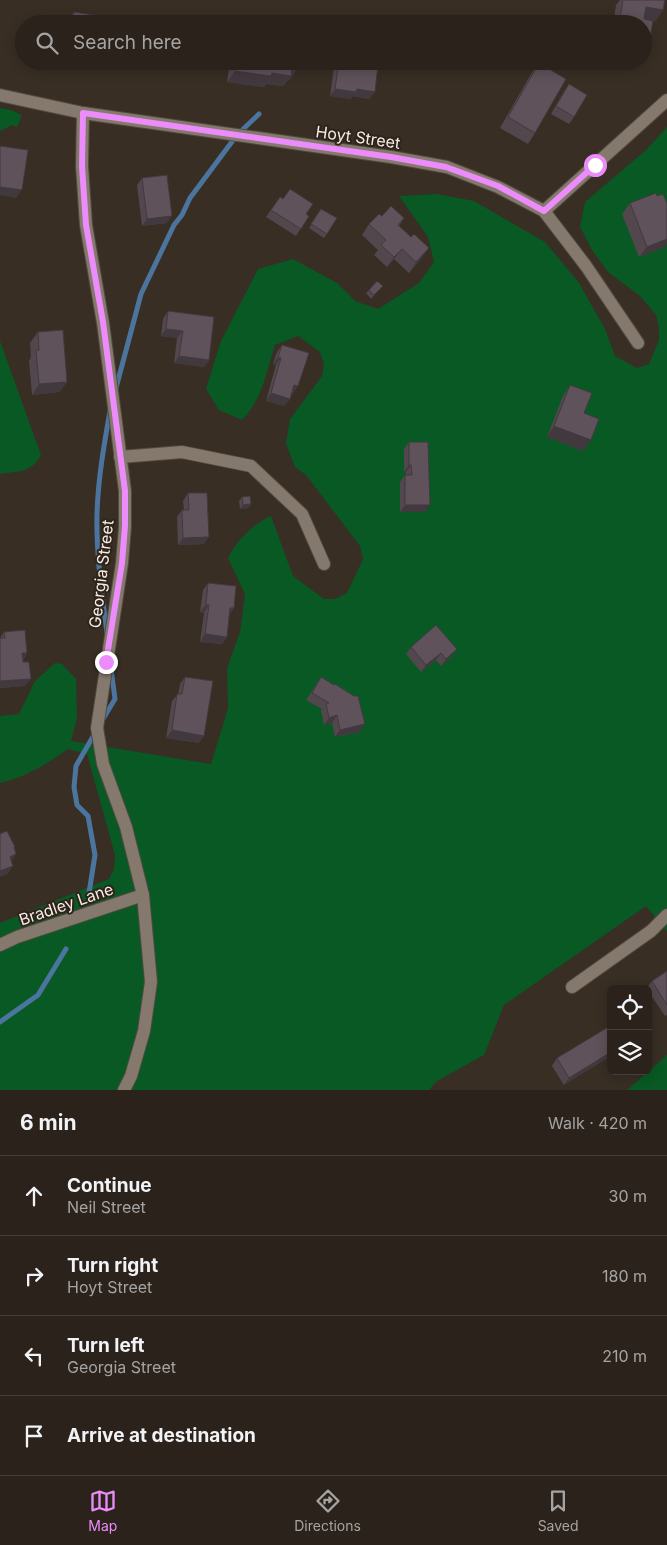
<!DOCTYPE html>
<meta charset="utf-8">
<style>
body{margin:0;font-family:Inter,sans-serif;background:#322a24;color:#f1f3f6}
.controls{position:absolute;right:15px;bottom:15px;display:grid;overflow:hidden;border-radius:8px;box-shadow:0 2px 12px #0003}
.controls button{width:45px;height:45px;display:grid;place-items:center;padding:0;border:0;border-bottom:1px solid #463f3a;background:#2a221b;color:#f1f3f6;font:25px sans-serif}
.stop{position:absolute;width:15px;height:15px;margin:-11px;border:4px solid #ec8cfb;border-radius:50%;background:#fff}
.stop.end{background:#ec8cfb;border-color:#fff;box-shadow:0 1px 5px #0008}
.list{margin:0;padding:0;list-style:none}
h2{display:flex;justify-content:space-between;align-items:center;height:65px;margin:0;padding:0 20px;font-size:21px}
h2 small{font-size:16px;font-weight:400;color:#a5a4a3}
.list li{display:grid;grid-template-columns:32px 1fr auto;gap:15px;align-items:center;box-sizing:border-box;height:80px;padding:0 20px;border-top:1px solid #463f3a}
.list b{display:block;font-size:19px;white-space:nowrap}
.list p{margin:0;font-size:16px;white-space:nowrap;color:#a5a4a3}
.list em{font-size:16px;font-style:normal;color:#a5a4a3}
.icon{flex:none;width:28px;height:28px;fill:none;stroke:currentColor;stroke-width:2;stroke-linecap:round;stroke-linejoin:round}
.map{position:relative;flex:none;width:667px;height:1090px;overflow:hidden}
.search{position:absolute;background:#2a221b;box-shadow:0 2px 12px #0003;left:15px;right:15px;top:15px;height:55px;display:flex;align-items:center;gap:12px;box-sizing:border-box;padding:0 18px;border-radius:28px;color:#a5a4a3;font-size:19px}
.sheet{height:385px;background:#2a221b}
nav{display:flex;justify-content:space-around;align-items:center;box-sizing:border-box;height:70px;border-top:1px solid #463f3a;background:#2a221b;font-size:14px;color:#a5a4a3}
nav a{display:grid;justify-items:center;gap:2px}
nav .on{color:#ec8cfb}
.map>svg:first-child{display:block}
.green{fill:#085924}
.lines{fill:none;stroke-linecap:round;stroke-linejoin:round}
.stream{stroke:#4b759e;stroke-width:5}
.minor-casing{stroke:#524a41;stroke-width:14}
.minor{stroke:#85796d;stroke-width:12}
.wall{fill:#52474d}
.shaded-wall{fill:#42393f}
.building{fill:#5f525a;stroke:#42393f}
.route{stroke:#ec8cfb;stroke-width:6}
.labels{text-anchor:middle;stroke-width:4;stroke-linejoin:round;paint-order:stroke}
.street-label{font-size:16px;fill:#f4ede7;stroke:#2e241a}
</style>
<div class="map">
<svg width="667" height="1090" viewBox="0 0 667 1090">
<rect width="100%" height="100%" fill="#382e24"/>
<g class="green">
<path d="M0 108 11 110 22 115 17 127 12 125 0 131Z"/>
<path d="M667 127V932L646 906 504 1005 484 1055 437 1081 429 1090H0V923L109 879 114 869 115 855 87 754 68 749C47 764 26 777 0 783V716L19 714 35 681 55 663 62 664 76 679 77 718 71 741 211 764 228 708 227 668 240 632 245 594 228 558C236 541 253 524 271 516L293 576 324 599H335L347 593 363 559 360 546 306 475 295 467 286 443 290 419 322 376 324 364 320 352 298 336 275 345C267 371 262 400 242 420L219 410 206 389 221 341 258 269 293 259 337 283 355 301 378 309 419 283 434 262 428 237 399 196 437 194 474 201 545 242 579 283 605 329 615 356 637 368 649 364 659 340V327L656 315 640 296 608 272 592 250 580 227 585 202 646 150Z"/>
<path d="M0 341 41 455C31 473 19 471 0 474Z"/>
<path d="M667 1055V1090H627Z"/>
</g>
<g class="lines">
<g class="stream">
<path d="M116 388 141 294 174 225 182 215 190 198 237 135 259 114"/>
<path d="M107 633C102 594 96 554 97 514 98 479 104 445 110 411"/>
<path d="M103 719 115 699 111 669"/>
<path d="M89 893 95 855 88 816 77 805 74 787 76 766 95 733"/>
<path d="M0 1022 38 995 66 949"/>
</g>
<g class="minor-casing">
<g id="minor">
<path d="M0 95 83 113 391 157 447 167 498 187 544 211 586 266 638 343"/>
<path d="M83 113 82 166 86 225 103 323 125 491V527L122 563 97 728 103 764 126 827 143 895 151 982 144 1031 131 1076 124 1090"/>
<path d="M544 211 667 100"/>
<path d="M120 457 182 452 251 466 302 514 324 564"/>
<path d="M0 945 17 937 143 895"/>
<path d="M572 987 651 931 667 915"/>
</g>
</g>
<use href="#minor" class="minor"/>
</g>
<g class="wall">
<path d="M620 0H623L656 21 644 19 643 24H613L616 5Z"/>
<path d="M74 12 118 24H68V19Z"/>
<path d="M230 61H298L297 69 289 80H288L283 86 266 84 264 87 227 82Z"/>
<path d="M338 61H360L375 92 369 99 353 96 351 99 330 96 334 66Z"/>
<path d="M539 63 535 133 528 144 500 128 531 74Z"/>
<path d="M569 84 574 117 569 124 551 114 564 91Z"/>
<path d="M142 178 167 223 142 226 137 185Z"/>
<path d="M280 197 309 216 296 236 266 217Z"/>
<path d="M630 203 665 247 639 257 622 214Z"/>
<path d="M321 209 337 218 324 238 309 228Z"/>
<path d="M382 216 404 218 399 226 421 259 409 273 394 259 387 267 374 255 378 250 362 235 369 224Z"/>
<path d="M383 286 371 299 366 293 369 290Z"/>
<path d="M168 311 209 360 204 367 174 363 177 338 161 336 163 319Z"/>
<path d="M38 332 67 382 59 392 32 395 29 361 31 357 30 343Z"/>
<path d="M282 345 293 394 291 393 290 399 284 406 266 401 276 365 273 364 277 352Z"/>
<path d="M570 385 584 413 583 451 547 437 563 396Z"/>
<path d="M409 442 425 512H400V482L405 475H406V472H404V449Z"/>
<path d="M188 493 204 544 178 545 177 517 182 510H184L183 501Z"/>
<path d="M242 497 251 504 248 508 240 509 239 501Z"/>
<path d="M208 583 234 608 229 615 227 637 222 644 200 642 204 613 200 612 203 590Z"/>
<path d="M436 625 452 656 441 666 436 660 421 672 406 654 411 647Z"/>
<path d="M4 632 27 653 23 660 25 686 0 688V638Z"/>
<path d="M185 677 199 743 166 738 172 701 178 694 180 684Z"/>
<path d="M321 677 360 732 335 737 332 723 324 725 321 710 322 709 306 700Z"/>
<path d="M667 971V1015L665 1016 648 991V989L647 988 652 981Z"/>
<path d="M611 1026 564 1085 552 1066 557 1058Z"/>
</g>
<g class="shaded-wall">
<path d="M646 7 663 10 656 21 639 18Z"/>
<path d="M643 42 649 44 643 52Z"/>
<path d="M175 61H205L201 66Z"/>
<path d="M292 68 297 69 289 80H288L283 86 266 84 264 87 227 82 235 71 272 73Z"/>
<path d="M335 89H357L375 92 369 99 353 96 351 99 330 96Z"/>
<path d="M0 187 22 190 16 198 0 195Z"/>
<path d="M172 216 167 223 142 226 147 219Z"/>
<path d="M667 235V244L665 247 639 257 647 247Z"/>
<path d="M429 248 421 259 409 273 416 262Z"/>
<path d="M402 249 394 259 387 267 394 257Z"/>
<path d="M166 329 183 331 177 338 161 336Z"/>
<path d="M179 356 209 360 204 367 174 363Z"/>
<path d="M278 357 281 358 276 365 273 364Z"/>
<path d="M67 382 59 392 32 395 39 384Z"/>
<path d="M294 385 298 386 293 394 289 393Z"/>
<path d="M271 393 290 399 284 406 266 401Z"/>
<path d="M554 426 591 440 583 451 547 437Z"/>
<path d="M409 465H411L406 472H404Z"/>
<path d="M251 504 248 508 240 509 243 505Z"/>
<path d="M405 505H430L425 512H400Z"/>
<path d="M209 537 204 544 178 545 183 538Z"/>
<path d="M206 605H209L204 613 200 612Z"/>
<path d="M230 608H234L229 616Z"/>
<path d="M205 634 227 637 222 644 200 642Z"/>
<path d="M457 649 452 656 441 666 446 659Z"/>
<path d="M22 653H27L22 660Z"/>
<path d="M441 653 436 660 421 672 426 665Z"/>
<path d="M31 679 25 686 0 688V681Z"/>
<path d="M337 715 332 723 324 725 329 718Z"/>
<path d="M365 724 360 732 335 737 340 730Z"/>
<path d="M172 730 204 736 199 743 166 738Z"/>
<path d="M16 854 11 862 10 857Z"/>
<path d="M13 866 8 874 0 877V871Z"/>
<path d="M611 1052V1056L564 1085 569 1078Z"/>
</g>
<g class="building">
<path d="M623 0H665L663 10 646 7 644 19 653 21 649 44 643 42V24H619Z"/>
<path d="M74 12 119 19 118 24H72Z"/>
<path d="M236 61H298L297 69 292 68 291 76 272 73 271 76 235 71Z"/>
<path d="M339 61H360L378 64 375 92 357 89 356 92 335 89Z"/>
<path d="M539 63 566 79 535 133 508 117Z"/>
<path d="M569 84 587 95 574 117 556 106Z"/>
<path d="M0 146 28 150 22 190 0 187Z"/>
<path d="M167 175 172 216 147 219 142 178Z"/>
<path d="M290 189 313 204 306 214 309 216 301 229 271 210 280 197 283 199Z"/>
<path d="M656 193 657 196 663 194 667 203V239L647 247 630 203Z"/>
<path d="M391 206 404 218 398 225 411 237 414 234 429 248 416 262 402 249 394 257 381 245 386 240 369 224 379 214 382 216Z"/>
<path d="M321 209 337 218 327 234 311 224Z"/>
<path d="M377 281 383 286 374 295 369 290Z"/>
<path d="M168 311 214 317 209 360 179 356 183 331 166 329Z"/>
<path d="M63 330 67 382 39 384 36 351 39 350 38 332Z"/>
<path d="M282 345 309 353 298 386 294 385 290 399 271 393 281 358 278 357Z"/>
<path d="M570 385 592 393 584 413 599 419 591 440 554 426Z"/>
<path d="M409 442H428L430 505H405V475H412L411 465H409Z"/>
<path d="M188 493H207L209 537 183 538 182 510H189Z"/>
<path d="M250 496 251 504 243 505 242 497Z"/>
<path d="M208 583 236 586 234 608H230L227 637 205 634 209 605H206Z"/>
<path d="M436 625 457 649 446 659 441 653 426 665 411 647Z"/>
<path d="M25 630 27 653H22L23 662H29L31 679 0 681V638H5L4 632Z"/>
<path d="M185 677 213 681 204 736 172 730 177 694H182Z"/>
<path d="M321 677 334 685 335 684 354 696H358L365 724 340 730 337 715 329 718 326 703H329L312 693Z"/>
<path d="M7 831 15 847H14L16 854 10 857 13 866 0 871V834Z"/>
<path d="M667 971V1005L652 981Z"/>
<path d="M610 1026 611 1052 569 1078 557 1058Z"/>
</g>
<g class="lines">
<path class="route" d="M106 662 122 563 125 526V491L103 322 86 225 82 166 83 113 391 157 446 167 498 186 544 211 595 165"/>
</g>
<g class="labels">
<g class="street-label">
<text transform="translate(358 137) rotate(8)" y="6">Hoyt Street</text>
<text transform="translate(101 574) rotate(-83)" y="6">Georgia Street</text>
<text transform="translate(66 904) rotate(-19)" y="6">Bradley Lane</text>
</g>
</g>
</svg>
<div class="controls">
<button><svg class="icon" aria-label="locate" viewBox="0 0 24 24"><circle cx="12" cy="12" r="6"/><path d="M12 2v4M12 18v4M2 12h4M18 12h4"/></svg></button>
<button><svg class="icon" aria-label="layers" viewBox="0 0 24 24"><path d="M12 4l9 5-9 5-9-5zM3 14l9 5 9-5"/></svg></button>
</div>
<div class="stop" style="left:595px;top:165px"></div>
<div class="stop end" style="left:106px;top:662px"></div>
<div class="search"><svg class="icon" aria-label="search" viewBox="0 0 24 24"><circle cx="10" cy="10" r="6"/><path d="M15 15l6 6"/></svg>Search here</div>
</div>
<section class="sheet">
<h2>6 min<small>Walk · 420 m</small></h2>
<ul class="list">
<li><svg class="icon" aria-label="ahead" viewBox="0 0 24 24"><path d="M12 20V5M6 11l6-6 6 6"/></svg><div><b>Continue</b><p>Neil Street</p></div><em>30 m</em></li>
<li><svg class="icon" aria-label="right" viewBox="0 0 24 24"><path d="M7 20v-9h11M14 6l5 5-5 5"/></svg><div><b>Turn right</b><p>Hoyt Street</p></div><em>180 m</em></li>
<li><svg class="icon" aria-label="left" viewBox="0 0 24 24"><path d="M17 20v-9H6M10 6l-5 5 5 5"/></svg><div><b>Turn left</b><p>Georgia Street</p></div><em>210 m</em></li>
<li><svg class="icon" aria-label="arrive" viewBox="0 0 24 24"><path d="M6 21V4h12l-3 4 3 4H6"/></svg><div><b>Arrive at destination</b></div></li>
</ul>
</section>
<nav>
<a class="on"><svg class="icon" aria-label="map" viewBox="0 0 24 24"><path d="M3 6l6-2 6 2 6-2v14l-6 2-6-2-6 2zM9 4v14M15 6v14"/></svg>Map</a>
<a><svg class="icon" aria-label="directions" viewBox="0 0 24 24"><path d="M12 3l9 9-9 9-9-9zM9 14v-3h6M13 9l2 2-2 2"/></svg>Directions</a>
<a><svg class="icon" aria-label="saved" viewBox="0 0 24 24"><path d="M7 4h10v16l-5-4-5 4z"/></svg>Saved</a>
</nav>
